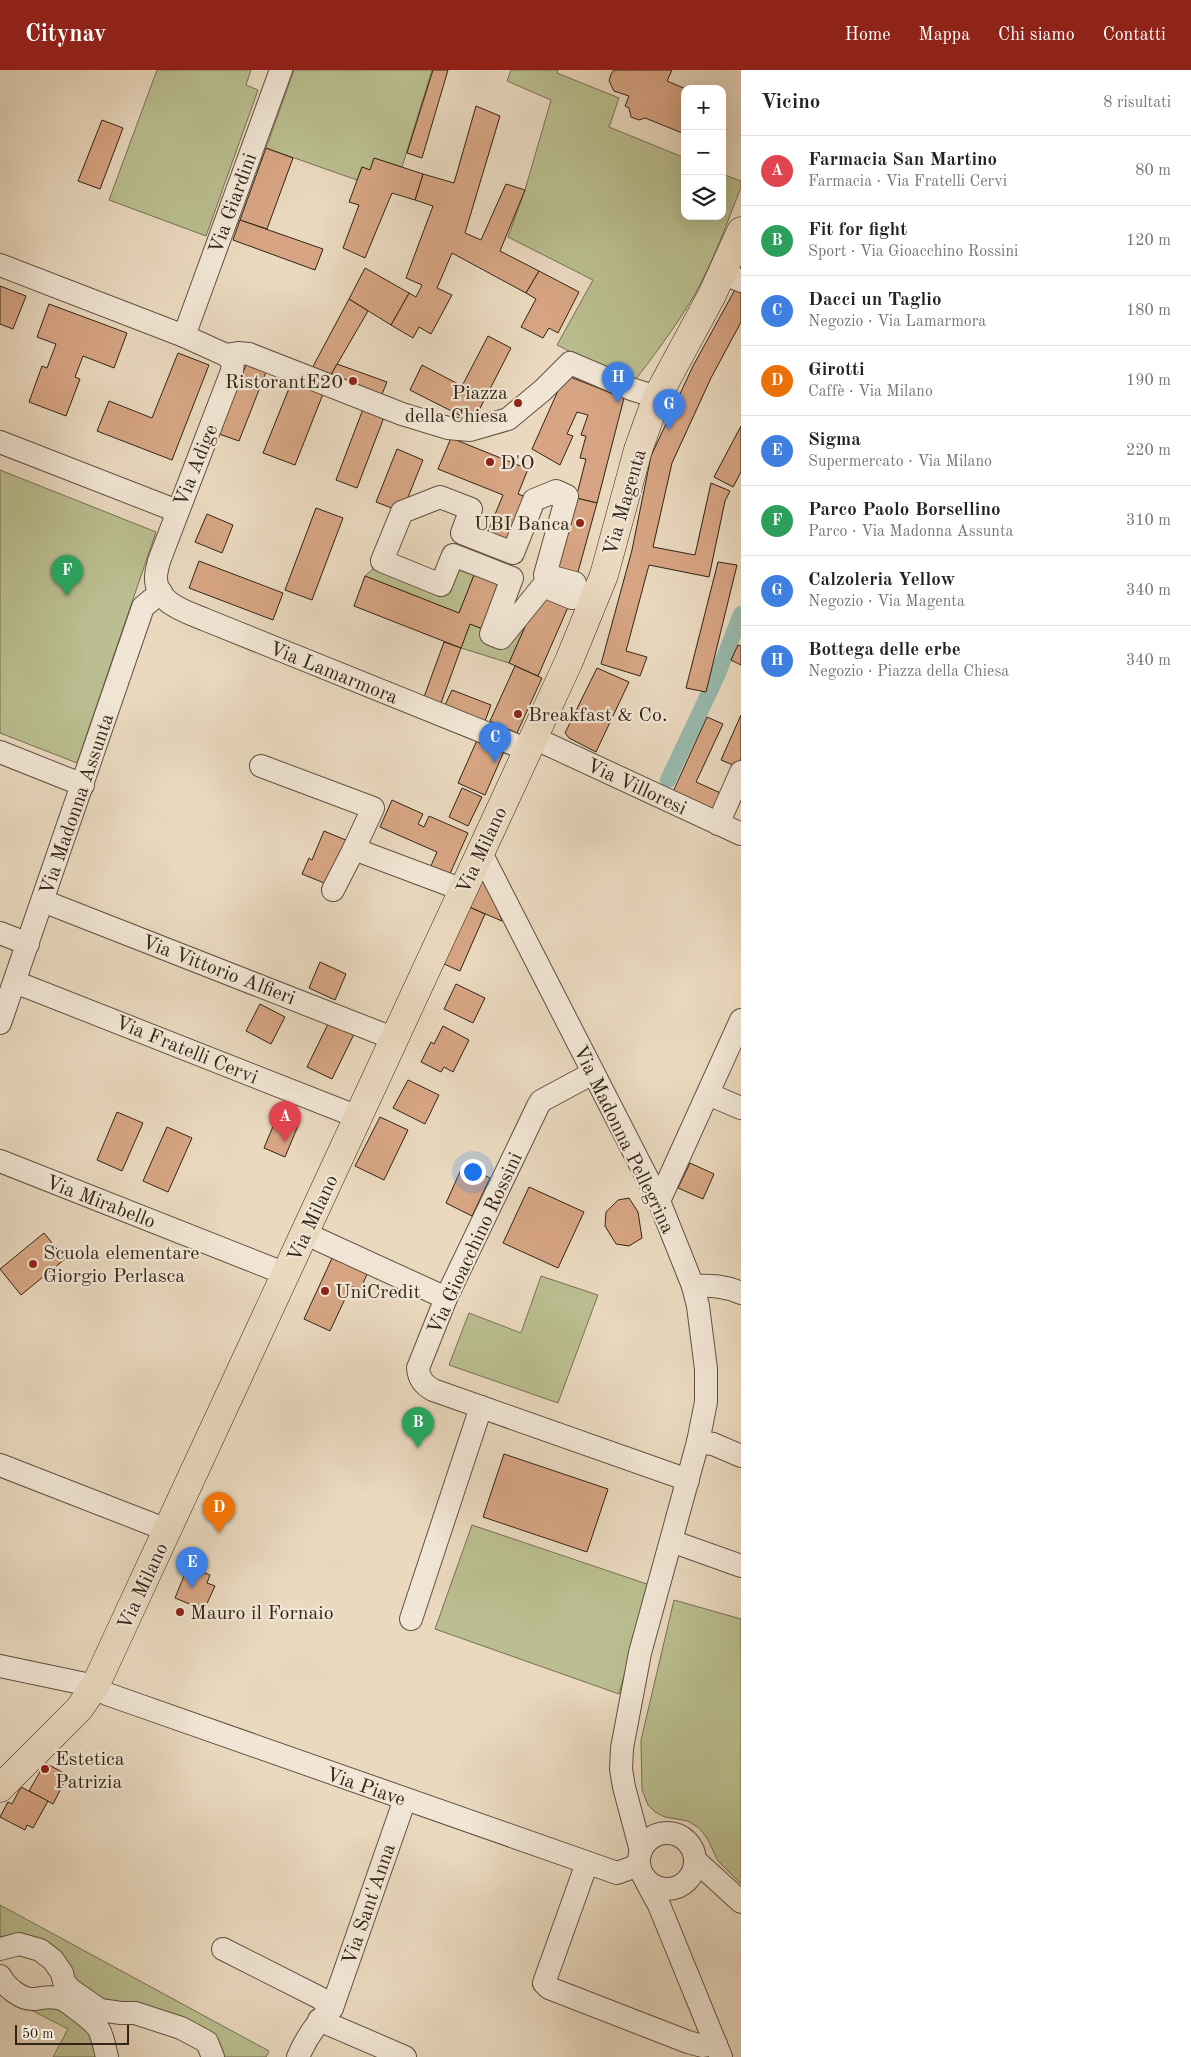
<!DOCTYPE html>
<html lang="it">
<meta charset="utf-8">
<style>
body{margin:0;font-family:"Old Standard TT",serif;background:#f6f6f6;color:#222}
.controls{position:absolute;right:15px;top:15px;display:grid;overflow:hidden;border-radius:10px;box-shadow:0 5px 20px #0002}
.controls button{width:45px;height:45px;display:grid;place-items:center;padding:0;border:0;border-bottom:1px solid #e0e0e0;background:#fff;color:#222;font:25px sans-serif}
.scale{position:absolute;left:15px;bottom:12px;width:114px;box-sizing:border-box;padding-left:5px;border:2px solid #322416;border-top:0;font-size:14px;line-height:18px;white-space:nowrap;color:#322416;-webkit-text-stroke:4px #f1e6d5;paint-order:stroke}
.you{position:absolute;left:472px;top:1101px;width:18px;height:18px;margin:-12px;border:4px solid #fff;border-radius:50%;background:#1a73e8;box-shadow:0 0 0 8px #1a73e833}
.badge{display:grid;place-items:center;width:32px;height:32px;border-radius:50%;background:#8f2418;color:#fff;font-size:16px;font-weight:700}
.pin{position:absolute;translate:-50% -41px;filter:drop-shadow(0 1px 2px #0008)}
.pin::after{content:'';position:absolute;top:26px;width:18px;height:15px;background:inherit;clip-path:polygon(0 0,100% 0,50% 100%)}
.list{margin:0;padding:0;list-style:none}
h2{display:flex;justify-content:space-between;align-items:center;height:65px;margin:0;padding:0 20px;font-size:21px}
h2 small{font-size:16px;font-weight:400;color:#767676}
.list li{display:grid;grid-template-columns:32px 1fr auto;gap:15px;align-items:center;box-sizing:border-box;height:70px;padding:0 20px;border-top:1px solid #e0e0e0}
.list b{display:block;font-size:19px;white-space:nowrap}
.list p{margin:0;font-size:16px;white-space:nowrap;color:#767676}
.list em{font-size:16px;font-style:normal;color:#767676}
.icon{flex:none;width:28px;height:28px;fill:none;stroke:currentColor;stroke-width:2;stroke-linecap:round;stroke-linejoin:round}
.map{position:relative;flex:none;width:741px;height:1987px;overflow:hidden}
header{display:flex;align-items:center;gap:30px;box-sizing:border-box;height:70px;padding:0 25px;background:#8f2418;color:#fff}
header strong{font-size:24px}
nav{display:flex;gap:28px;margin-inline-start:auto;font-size:18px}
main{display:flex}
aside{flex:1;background:#fff}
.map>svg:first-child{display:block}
.green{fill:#babe90;stroke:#767153}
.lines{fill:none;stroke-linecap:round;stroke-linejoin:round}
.canal{stroke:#98baae;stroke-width:16}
.building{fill:#d7a583;stroke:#322416}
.minor-casing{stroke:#605140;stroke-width:24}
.major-casing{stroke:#322416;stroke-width:29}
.minor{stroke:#f1e6d5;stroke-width:22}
.major{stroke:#ead9bf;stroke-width:28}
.poi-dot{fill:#8f2418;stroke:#f1e6d5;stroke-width:2}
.labels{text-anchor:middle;stroke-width:4.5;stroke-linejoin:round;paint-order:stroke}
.street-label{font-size:20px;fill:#322416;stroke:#f1e6d5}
.poi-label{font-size:20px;fill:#322416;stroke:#f1e6d5;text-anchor:start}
</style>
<header>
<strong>Citynav</strong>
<nav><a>Home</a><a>Mappa</a><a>Chi siamo</a><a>Contatti</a></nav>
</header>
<main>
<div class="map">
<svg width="741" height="1987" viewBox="0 0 741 1987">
<rect width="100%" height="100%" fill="#ead9bf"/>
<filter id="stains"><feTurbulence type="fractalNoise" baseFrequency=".004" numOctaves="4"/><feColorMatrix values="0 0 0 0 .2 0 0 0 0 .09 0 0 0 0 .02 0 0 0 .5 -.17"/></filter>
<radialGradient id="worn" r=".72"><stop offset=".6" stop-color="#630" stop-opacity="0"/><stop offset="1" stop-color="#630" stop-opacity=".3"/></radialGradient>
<g class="green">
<path d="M157 0H251L246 15 258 20 206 166 109 130Z"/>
<path d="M294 0H432L402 97 374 88 370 100 362 97 357 110 266 78Z"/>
<path d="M511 0H558L557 3 619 28 609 57 685 88V146H722V104L741 111V117C727 153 714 190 695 224 677 255 655 284 633 313L557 275 593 210 508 167 525 120 551 30 507 11Z"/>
<path d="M0 400 156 462 77 693 0 663Z"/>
<path d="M453 485 478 495 459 543 365 506 382 491 441 515Z"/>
<path d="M543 516 509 593 461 578 470 554 491 563Z"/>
<path d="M541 1206 598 1225 558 1333 449 1295 469 1243 521 1263Z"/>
<path d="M472 1455 650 1515 619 1624 435 1559Z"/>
<path d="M674 1530 741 1549V1814L718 1791 707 1768 699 1758 688 1751 665 1747 655 1742 648 1735 642 1720 641 1670Z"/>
<path d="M0 1835 269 1981 266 1987H218L217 1983 97 1933 60 1891 0 1875Z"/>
<path d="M0 1924 48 1932 86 1952 103 1987H53L68 1959Z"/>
</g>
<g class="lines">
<path class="canal" d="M668 710 717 606 741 544"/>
</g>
<g class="building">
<path d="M433 0H448L422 88 407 83Z"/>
<path d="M614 0H672L667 11 686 19H685V64L645 48 639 50 631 47 629 38 625 36 629 26 614 21 609 11 611 4Z"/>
<path d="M476 36 500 46 465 163 481 170 506 114 525 120 500 181 539 201 526 223 452 183 437 218 452 225 431 264 419 257 413 268 391 255 409 223 416 227 422 215 406 208 433 136 415 130 423 104 454 113Z"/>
<path d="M102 50 123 58 100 119 78 111Z"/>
<path d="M266 78 293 88 267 159 240 150Z"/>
<path d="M374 88 423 104 415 130 392 123 365 188 343 178 359 135 349 132 362 97 370 100Z"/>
<path d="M240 150 323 179 315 200 233 170Z"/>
<path d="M365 198 409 223 391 255 349 229Z"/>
<path d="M539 201 579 222 558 263 549 258 543 268 521 257 536 229 526 223Z"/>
<path d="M0 216 26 226 13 259 0 254Z"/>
<path d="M737 216 741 218V252L711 308 672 393 653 477 695 485 711 413 730 421 725 431 709 507 649 495 626 581 647 587 640 606 601 594 632 480 651 386 693 296Z"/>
<path d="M349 229 368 241 328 310 310 302Z"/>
<path d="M49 234 127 263 114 298 83 286 75 307 80 309 66 346 29 332 42 296 47 298 56 274 37 267Z"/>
<path d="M488 266 511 278 473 352 410 320 422 295 462 316Z"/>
<path d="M178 283 209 295 172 390 97 361 109 331 152 348Z"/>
<path d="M248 290 268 297 239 371 219 364Z"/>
<path d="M337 294 387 312 380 329 328 310Z"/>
<path d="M565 305 624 328 597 433 576 428 586 389 580 388 586 366 581 365 588 345 577 342 567 364 573 366 560 395 532 379Z"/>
<path d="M294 306 325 319 295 395 263 383Z"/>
<path d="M365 334 386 342 357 418 336 410Z"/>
<path d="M741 356V402L733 417 714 407Z"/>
<path d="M451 368 528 399 518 424 534 430 513 483 484 471 503 425 438 399Z"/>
<path d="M397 379 423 390 402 442 376 432Z"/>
<path d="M576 428 597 433 575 513 545 505Z"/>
<path d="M316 438 343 448 312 530 285 520Z"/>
<path d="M207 444 233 455 222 483 195 472Z"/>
<path d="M199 491 283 523 273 550 189 518Z"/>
<path d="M718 492 737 495 706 622 686 618Z"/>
<path d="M478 495 504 504 483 559 470 554 461 578 354 536 365 506 459 543Z"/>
<path d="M543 516 572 528 538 606 509 593Z"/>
<path d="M444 572 461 578 441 633 424 627Z"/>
<path d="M738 575 741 576V595L731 590Z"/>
<path d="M515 596 542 608 517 663 490 651Z"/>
<path d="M597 598 629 612 596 682 569 668 565 663Z"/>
<path d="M452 620 491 635 485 651 445 635Z"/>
<path d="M741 645V688L740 692 733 695 721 690Z"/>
<path d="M707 647 723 654 696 712 725 725 716 744 672 724Z"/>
<path d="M478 668 505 679 485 725 458 713Z"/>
<path d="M462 718 482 727 468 756 449 747Z"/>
<path d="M392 730 423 744 418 754 424 757 429 746 468 763 449 806 430 798 437 782 380 757Z"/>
<path d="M324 761 348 771 329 815 302 804 309 788 312 790Z"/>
<path d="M485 804 502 851 469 837Z"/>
<path d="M469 837 485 844 460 901 444 894Z"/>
<path d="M320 892 346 904 335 930 309 918Z"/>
<path d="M456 914 485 928 473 953 444 939Z"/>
<path d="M260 934 285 947 271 974 246 961Z"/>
<path d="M331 948 356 960 332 1009 307 997Z"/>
<path d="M443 956 469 970 453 1002 444 997 441 1002 421 992 431 972 434 974Z"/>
<path d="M408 1010 439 1025 425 1054 393 1038Z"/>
<path d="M117 1042 143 1053 122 1101 97 1090Z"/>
<path d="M279 1042 300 1051 285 1087 264 1078Z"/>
<path d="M380 1047 408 1060 384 1110 355 1096Z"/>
<path d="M167 1057 192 1068 168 1122 143 1111Z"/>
<path d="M690 1093 714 1104 703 1129 678 1118Z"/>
<path d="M463 1095 490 1108 472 1146 446 1133Z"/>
<path d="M529 1117 584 1142 558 1198 503 1173Z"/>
<path d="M629 1128 638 1142 642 1168 629 1176 616 1174 605 1156 606 1142 618 1130Z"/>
<path d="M44 1163 65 1189 21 1225 0 1199Z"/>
<path d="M333 1186 368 1202 360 1220 351 1216 330 1261 304 1249Z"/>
<path d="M504 1384 608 1419 587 1482 483 1447Z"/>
<path d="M188 1496 210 1505 207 1513 215 1516 204 1540 175 1528Z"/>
<path d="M45 1693 68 1705 53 1734 29 1721Z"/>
<path d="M21 1717 48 1731 33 1758 27 1755 25 1760 0 1747 8 1732 12 1734Z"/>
</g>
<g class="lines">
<g class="minor-casing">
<g id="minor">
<path d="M0 195 184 266 226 285 238 283 249 284 402 344 448 358 470 360 508 349 543 320 570 293 631 319 657 327"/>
<path d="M723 203 741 211"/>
<path d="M184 266 281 0"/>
<path d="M226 285 233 292 232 301 159 491C158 496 156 502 156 507 155 533 187 542 206 550L528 680"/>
<path d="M0 372 177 441"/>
<path d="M556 421 567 426 545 505 575 513 572 528 543 516 501 568 491 564 512 508 453 485 441 515 382 491 402 442 440 427 471 439 462 463 513 483 534 430Z"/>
<path d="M534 668 741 764"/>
<path d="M0 682 83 715"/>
<path d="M261 696 373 738 354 779 463 820"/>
<path d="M718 754 741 702"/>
<path d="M481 783 659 1131 693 1216 698 1236 706 1299V1332L698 1372 640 1583 622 1678 621 1699 624 1717 641 1781"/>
<path d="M333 820 354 779"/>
<path d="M43 831 395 969"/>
<path d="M0 863 28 874"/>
<path d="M15 912 358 1047"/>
<path d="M0 953 143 537 161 522"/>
<path d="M593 1003 541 1031 538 1036 446 1228 418 1298C419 1309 423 1314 433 1320L688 1410"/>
<path d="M708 1024 741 1038"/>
<path d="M0 1091 286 1204"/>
<path d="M659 1131 741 950"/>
<path d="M304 1163 446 1228"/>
<path d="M693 1216C711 1215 725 1216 741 1223"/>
<path d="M698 1372 713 1374 741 1386"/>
<path d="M0 1395 167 1460"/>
<path d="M671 1471 741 1496"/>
<path d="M411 1549 481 1337"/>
<path d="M0 1596 95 1616 107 1624 617 1803 639 1795"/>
<circle cx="667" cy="1791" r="28"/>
<path d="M695 1790 741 1832"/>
<path d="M587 1793 544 1913 549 1918 688 1972 703 1976 716 1974"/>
<path d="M646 1811 659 1835 721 1987"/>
<path d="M0 1879 19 1874 40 1880 53 1890 62 1903 64 1912 70 1919 100 1940 121 1943H135L181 1958 207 1972 213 1987"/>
<path d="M223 1879 320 1928 332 1938"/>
<path d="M0 1906C6 1917 21 1930 34 1929 42 1928 50 1926 58 1928 65 1929 69 1933 74 1937 100 1956 100 1956 107 1987"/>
<path d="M319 1950 405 1987"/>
<path d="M298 1987C306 1968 317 1952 332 1938L405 1729"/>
</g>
</g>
<g class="major-casing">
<path id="major" d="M0 1718 79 1639 95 1616 569 591 604 505 638 380 657 327 712 225 741 161"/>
</g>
<use href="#minor" class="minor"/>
<use href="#major" class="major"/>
</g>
<g class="poi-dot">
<circle cx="353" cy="311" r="5"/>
<circle cx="518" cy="333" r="5"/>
<circle cx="490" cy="392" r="5"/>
<circle cx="580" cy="453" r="5"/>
<circle cx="518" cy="644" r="5"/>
<circle cx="33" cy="1194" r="5"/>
<circle cx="325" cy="1221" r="5"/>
<circle cx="180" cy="1542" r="5"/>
<circle cx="45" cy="1699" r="5"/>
</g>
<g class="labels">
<g class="street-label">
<text transform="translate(232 133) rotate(-70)" y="7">Via Giardini</text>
<text transform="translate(195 395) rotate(-68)" y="7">Via Adige</text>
<text transform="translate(624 432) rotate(-74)" y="7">Via Magenta</text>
<text transform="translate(334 602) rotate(22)" y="7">Via Lamarmora</text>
<text transform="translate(637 716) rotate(25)" y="7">Via Villoresi</text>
<text transform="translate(76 734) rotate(-71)" y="7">Via Madonna Assunta</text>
<text transform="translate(481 780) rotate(-65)" y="7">Via Milano</text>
<text transform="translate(219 899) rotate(21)" y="7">Via Vittorio Alfieri</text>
<text transform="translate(187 979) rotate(22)" y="7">Via Fratelli Cervi</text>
<text transform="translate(625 1069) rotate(64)" y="7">Via Madonna Pellegrina</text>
<text transform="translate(101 1131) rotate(21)" y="7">Via Mirabello</text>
<text transform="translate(312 1148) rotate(-65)" y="7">Via Milano</text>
<text transform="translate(474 1173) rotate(-65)" y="7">Via Gioacchino Rossini</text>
<text transform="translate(142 1516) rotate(-65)" y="7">Via Milano</text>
<text transform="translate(366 1716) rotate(19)" y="7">Via Piave</text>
<text transform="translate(368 1834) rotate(-71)" y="7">Via Sant'Anna</text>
</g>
<g class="poi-label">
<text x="343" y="318" text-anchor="end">RistorantE20</text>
<text x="508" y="329" text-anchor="end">Piazza<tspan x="508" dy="23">della Chiesa</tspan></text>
<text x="500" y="399">D'O</text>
<text x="570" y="460" text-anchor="end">UBI Banca</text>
<text x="528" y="651">Breakfast &amp; Co.</text>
<text x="43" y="1189">Scuola elementare<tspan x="43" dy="23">Giorgio Perlasca</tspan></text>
<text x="335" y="1228">UniCredit</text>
<text x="190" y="1549">Mauro il Fornaio</text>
<text x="55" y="1695">Estetica<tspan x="55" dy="23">Patrizia</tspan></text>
</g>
</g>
<rect width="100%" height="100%" filter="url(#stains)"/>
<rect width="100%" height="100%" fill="url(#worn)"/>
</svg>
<div class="controls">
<button>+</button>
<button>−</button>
<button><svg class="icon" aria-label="layers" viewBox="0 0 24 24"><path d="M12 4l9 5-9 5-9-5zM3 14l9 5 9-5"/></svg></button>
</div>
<div class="scale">50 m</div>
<div class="you"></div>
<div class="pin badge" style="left:285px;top:1072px;background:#e0444e">A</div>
<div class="pin badge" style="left:418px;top:1378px;background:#2e9e5b">B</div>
<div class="pin badge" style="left:495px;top:693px;background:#3f7fe0">C</div>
<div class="pin badge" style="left:219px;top:1463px;background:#e8710a">D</div>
<div class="pin badge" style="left:192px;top:1518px;background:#3f7fe0">E</div>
<div class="pin badge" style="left:67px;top:526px;background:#2e9e5b">F</div>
<div class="pin badge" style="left:669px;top:360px;background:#3f7fe0">G</div>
<div class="pin badge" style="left:618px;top:333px;background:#3f7fe0">H</div>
</div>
<aside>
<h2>Vicino<small>8 risultati</small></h2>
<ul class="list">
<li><span class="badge" style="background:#e0444e">A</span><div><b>Farmacia San Martino</b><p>Farmacia · Via Fratelli Cervi</p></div><em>80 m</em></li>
<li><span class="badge" style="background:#2e9e5b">B</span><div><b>Fit for fight</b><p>Sport · Via Gioacchino Rossini</p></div><em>120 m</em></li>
<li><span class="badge" style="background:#3f7fe0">C</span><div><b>Dacci un Taglio</b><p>Negozio · Via Lamarmora</p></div><em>180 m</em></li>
<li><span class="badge" style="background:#e8710a">D</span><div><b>Girotti</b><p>Caffè · Via Milano</p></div><em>190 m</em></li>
<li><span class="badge" style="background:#3f7fe0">E</span><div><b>Sigma</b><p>Supermercato · Via Milano</p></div><em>220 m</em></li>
<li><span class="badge" style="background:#2e9e5b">F</span><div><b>Parco Paolo Borsellino</b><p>Parco · Via Madonna Assunta</p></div><em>310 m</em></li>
<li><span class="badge" style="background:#3f7fe0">G</span><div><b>Calzoleria Yellow</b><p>Negozio · Via Magenta</p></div><em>340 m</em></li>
<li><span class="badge" style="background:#3f7fe0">H</span><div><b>Bottega delle erbe</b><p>Negozio · Piazza della Chiesa</p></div><em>340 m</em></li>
</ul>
</aside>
</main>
